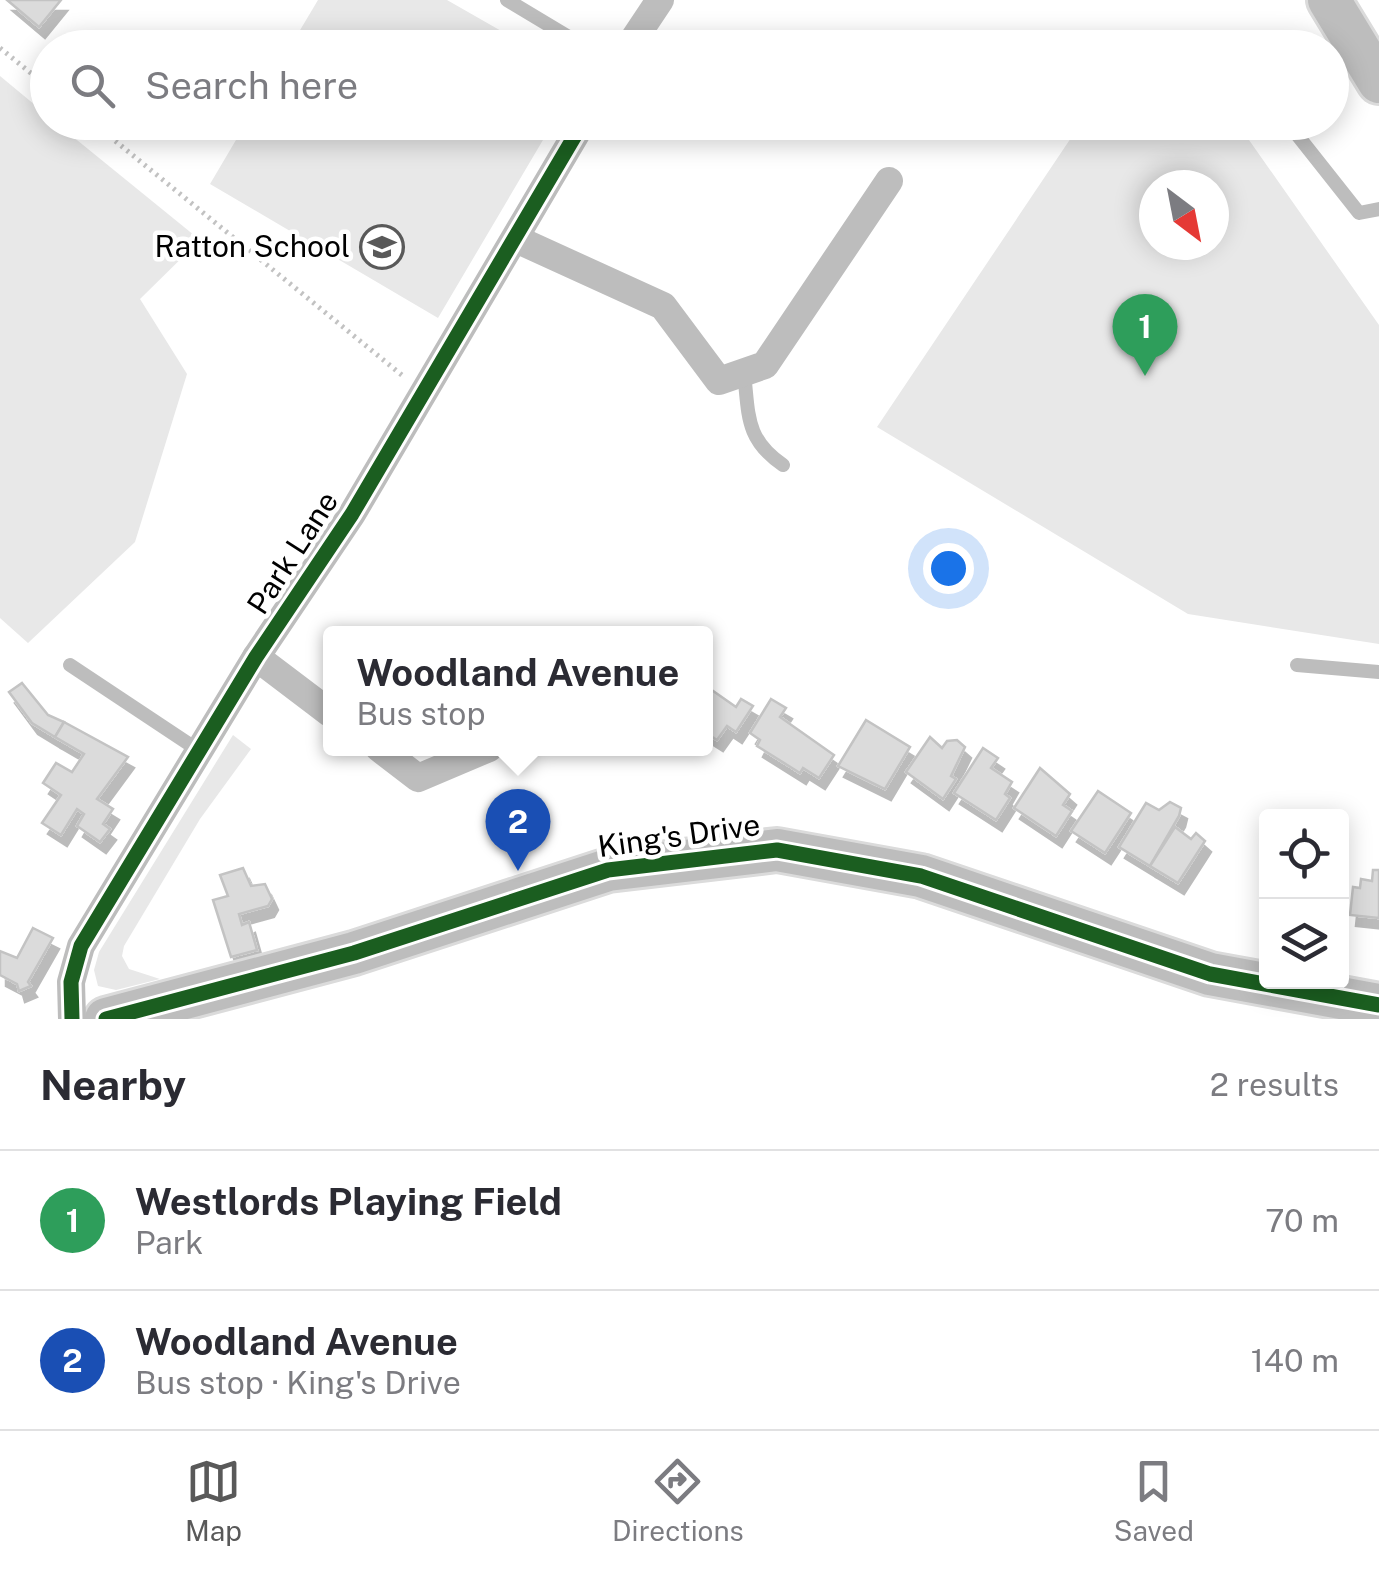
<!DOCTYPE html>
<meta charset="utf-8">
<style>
body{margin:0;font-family:"Public Sans",sans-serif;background:#f7f7f7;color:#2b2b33}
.controls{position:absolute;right:30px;bottom:30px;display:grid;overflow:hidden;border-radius:10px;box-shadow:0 5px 25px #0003}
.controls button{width:90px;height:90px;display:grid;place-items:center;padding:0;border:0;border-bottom:2px solid #e1e1e2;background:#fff;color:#2b2b33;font:50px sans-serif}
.compass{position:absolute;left:1139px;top:170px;width:90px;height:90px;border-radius:50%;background:#fff;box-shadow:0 5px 25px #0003;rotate:148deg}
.you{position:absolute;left:948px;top:568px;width:35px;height:35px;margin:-25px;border:8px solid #fff;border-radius:50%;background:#1a73e8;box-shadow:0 0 0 15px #1a73e833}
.badge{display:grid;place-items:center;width:65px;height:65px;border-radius:50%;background:#595959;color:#fff;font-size:32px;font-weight:700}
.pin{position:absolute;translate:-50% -82px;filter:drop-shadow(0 2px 5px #0008)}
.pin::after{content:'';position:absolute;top:52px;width:35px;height:30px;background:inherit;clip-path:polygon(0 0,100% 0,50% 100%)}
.popup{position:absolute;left:323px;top:626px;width:390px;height:130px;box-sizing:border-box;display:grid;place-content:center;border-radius:10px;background:#fff;filter:drop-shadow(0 2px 8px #0005);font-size:32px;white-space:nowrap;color:#7c7c81}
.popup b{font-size:38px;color:#2b2b33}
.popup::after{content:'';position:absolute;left:50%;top:100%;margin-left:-20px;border:20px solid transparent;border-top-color:#fff}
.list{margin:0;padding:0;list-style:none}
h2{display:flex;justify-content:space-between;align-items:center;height:130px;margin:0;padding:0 40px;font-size:42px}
h2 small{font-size:32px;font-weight:400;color:#7c7c81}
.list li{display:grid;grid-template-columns:65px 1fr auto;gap:30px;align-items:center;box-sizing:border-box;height:140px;padding:0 40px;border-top:2px solid #e1e1e2}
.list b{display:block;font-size:38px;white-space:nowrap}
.list p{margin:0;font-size:32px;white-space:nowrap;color:#7c7c81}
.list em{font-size:32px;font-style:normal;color:#7c7c81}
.icon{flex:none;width:55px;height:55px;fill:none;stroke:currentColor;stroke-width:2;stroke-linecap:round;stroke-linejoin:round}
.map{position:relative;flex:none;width:1379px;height:1019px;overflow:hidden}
.search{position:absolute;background:#fff;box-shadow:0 5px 25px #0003;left:30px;right:30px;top:30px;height:110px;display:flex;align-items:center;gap:25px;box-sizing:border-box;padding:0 35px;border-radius:55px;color:#7c7c81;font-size:38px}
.sheet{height:410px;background:#fff}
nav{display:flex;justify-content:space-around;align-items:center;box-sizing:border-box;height:140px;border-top:2px solid #e1e1e2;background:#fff;font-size:28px;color:#7c7c81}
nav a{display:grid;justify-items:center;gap:5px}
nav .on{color:#595959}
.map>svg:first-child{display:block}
.green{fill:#e8e8e8;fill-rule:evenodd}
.building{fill:#dbdbdb;stroke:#c3c3c3;stroke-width:2.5;filter:url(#shadow)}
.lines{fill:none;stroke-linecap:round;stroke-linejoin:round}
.primary-casing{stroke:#dbdbdb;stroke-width:48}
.path{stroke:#c2c2c2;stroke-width:5;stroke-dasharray:2.5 5;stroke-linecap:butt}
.service{stroke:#bdbdbd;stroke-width:14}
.minor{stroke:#bdbdbd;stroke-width:28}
.primary{stroke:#bdbdbd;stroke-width:42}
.cycleway-casing{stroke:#fff;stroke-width:21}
.cycleway{stroke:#1b5e20;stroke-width:15}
.labels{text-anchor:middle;stroke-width:9;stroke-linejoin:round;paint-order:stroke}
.poi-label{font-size:30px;fill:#000;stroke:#fff;text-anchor:end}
.street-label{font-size:30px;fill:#000;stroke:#fff}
</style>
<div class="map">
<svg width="1379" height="1019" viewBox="0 0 1379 1019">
<defs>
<filter id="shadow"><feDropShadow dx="6" dy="11" stdDeviation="0" flood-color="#0004"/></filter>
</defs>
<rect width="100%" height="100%" fill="#fff"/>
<g class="green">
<path d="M318 0H447L529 47H290Z"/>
<path d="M0 76 47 115 48 122 56 123 200 240 140 299 187 374 135 542 28 643 0 618Z"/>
<path d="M246 123V122L553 123 438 318 210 184Z"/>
<path d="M1081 123H1196L1242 130 1379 325V644L1188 614 877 427ZM1214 185V245H1154V185Z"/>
<path d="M233 735 251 749 200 819 124 946 122 956 129 969 160 979 116 990 98 986 94 970 99 952Z"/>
</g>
<g class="building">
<path d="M7 0H61L39 27Z"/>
<path d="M22 683 48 715 64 722 55 737 32 723 9 692Z"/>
<path d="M706 686 736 707 741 699 753 706 736 732 727 726 717 740 706 733Z"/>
<path d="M771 699 786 708 780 717 834 755 819 778 803 768 800 773 757 746 760 740 750 733Z"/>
<path d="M866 720 910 747 885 789 838 766Z"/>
<path d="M64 722 128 757 97 799 113 809 103 824 110 829 100 842 77 826 84 814 77 809 61 835 42 823 61 795 43 783 56 763 72 772 84 754 55 737Z"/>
<path d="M930 737 942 748 947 741 957 740 965 747 951 776 956 779 943 799 906 772Z"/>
<path d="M983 748 998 758 991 768 1012 782 1005 794 1010 798 996 820 954 793Z"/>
<path d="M1040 768 1070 794 1063 805 1072 811 1056 836 1014 808Z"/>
<path d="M1098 791 1131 813 1105 853 1071 831Z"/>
<path d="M1170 802 1181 808 1179 816 1150 866 1119 847 1146 803 1159 810Z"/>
<path d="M1175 827 1191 839 1196 833 1205 841 1178 883 1150 866Z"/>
<path d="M243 868 251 886 265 884 272 899 268 906 239 914 242 925 249 922 257 950 231 957 213 900 228 896 220 875Z"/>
<path d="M1373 870H1379V918L1350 915 1353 887 1360 888 1361 879 1372 881Z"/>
<path d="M33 928 53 938 28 982 31 986 19 991 17 984 0 975V951L17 958Z"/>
</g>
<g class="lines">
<g class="primary-casing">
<g id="primary">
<path d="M1329 0 1379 82"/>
<path d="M106 1019 354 953 608 870 777 850 921 876 1210 974 1379 1005"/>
</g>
</g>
<g class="path">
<path d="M0 48 48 87"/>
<path d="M92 122 403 376"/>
</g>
<g class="service">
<path d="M507 0 587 48"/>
<path d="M1287 122 1359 213 1379 209"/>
<path d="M744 373C749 415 745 439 783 465"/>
<path d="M70 665 198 750"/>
<path d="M1297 665 1379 672"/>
</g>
<g class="minor">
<path d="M628 48 660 0"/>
<path d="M516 239 663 306 719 381 765 365 889 181"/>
<path d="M256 657 330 713"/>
<path d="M379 748 418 778 489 748"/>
<path d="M72 1019 71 982 81 946 256 657 352 514 583 122"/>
</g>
<use href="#primary" class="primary"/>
<g class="cycleway-casing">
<g id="cycleway">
<path d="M72 1019 71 982 81 946 256 657 352 514 583 122"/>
<path d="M106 1019 354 953 608 870 777 850 921 876 1210 974 1379 1005"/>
</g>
</g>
<use href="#cycleway" class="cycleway"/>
</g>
<defs>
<g id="school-ring" transform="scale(2.25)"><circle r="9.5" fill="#fff" stroke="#595959" stroke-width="1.5"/><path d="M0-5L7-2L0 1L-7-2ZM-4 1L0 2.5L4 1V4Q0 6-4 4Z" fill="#595959"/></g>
</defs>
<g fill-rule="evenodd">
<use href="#school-ring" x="382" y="247"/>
</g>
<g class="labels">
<g class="poi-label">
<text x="350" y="257">Ratton School</text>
</g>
<g class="street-label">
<text transform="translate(293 553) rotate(-57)" y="10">Park Lane</text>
<text transform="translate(679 836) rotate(-8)" y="10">King's Drive</text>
</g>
</g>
</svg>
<div class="controls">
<button><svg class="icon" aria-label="locate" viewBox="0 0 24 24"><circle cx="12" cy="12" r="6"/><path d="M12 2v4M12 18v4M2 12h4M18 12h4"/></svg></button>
<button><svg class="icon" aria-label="layers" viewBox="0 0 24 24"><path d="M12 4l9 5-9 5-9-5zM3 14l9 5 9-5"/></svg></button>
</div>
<svg class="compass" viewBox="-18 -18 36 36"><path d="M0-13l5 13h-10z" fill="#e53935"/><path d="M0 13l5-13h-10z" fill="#7c7c81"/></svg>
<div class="you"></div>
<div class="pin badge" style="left:1145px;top:376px;background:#2e9e5b">1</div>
<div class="pin badge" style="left:518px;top:871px;background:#1a4fb4">2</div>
<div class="popup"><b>Woodland Avenue</b>Bus stop</div>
<div class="search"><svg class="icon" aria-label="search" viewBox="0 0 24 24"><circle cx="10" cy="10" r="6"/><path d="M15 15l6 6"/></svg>Search here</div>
</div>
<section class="sheet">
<h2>Nearby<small>2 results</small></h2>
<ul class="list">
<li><span class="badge" style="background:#2e9e5b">1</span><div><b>Westlords Playing Field</b><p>Park</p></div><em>70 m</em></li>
<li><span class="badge" style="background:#1a4fb4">2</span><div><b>Woodland Avenue</b><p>Bus stop · King's Drive</p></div><em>140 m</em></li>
</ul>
</section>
<nav>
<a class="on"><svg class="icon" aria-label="map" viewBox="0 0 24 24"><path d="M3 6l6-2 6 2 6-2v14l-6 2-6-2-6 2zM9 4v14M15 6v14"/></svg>Map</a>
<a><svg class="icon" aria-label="directions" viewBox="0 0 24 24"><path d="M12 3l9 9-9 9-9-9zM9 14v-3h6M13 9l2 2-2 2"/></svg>Directions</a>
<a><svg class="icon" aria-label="saved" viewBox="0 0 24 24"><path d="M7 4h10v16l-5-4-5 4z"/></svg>Saved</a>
</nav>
